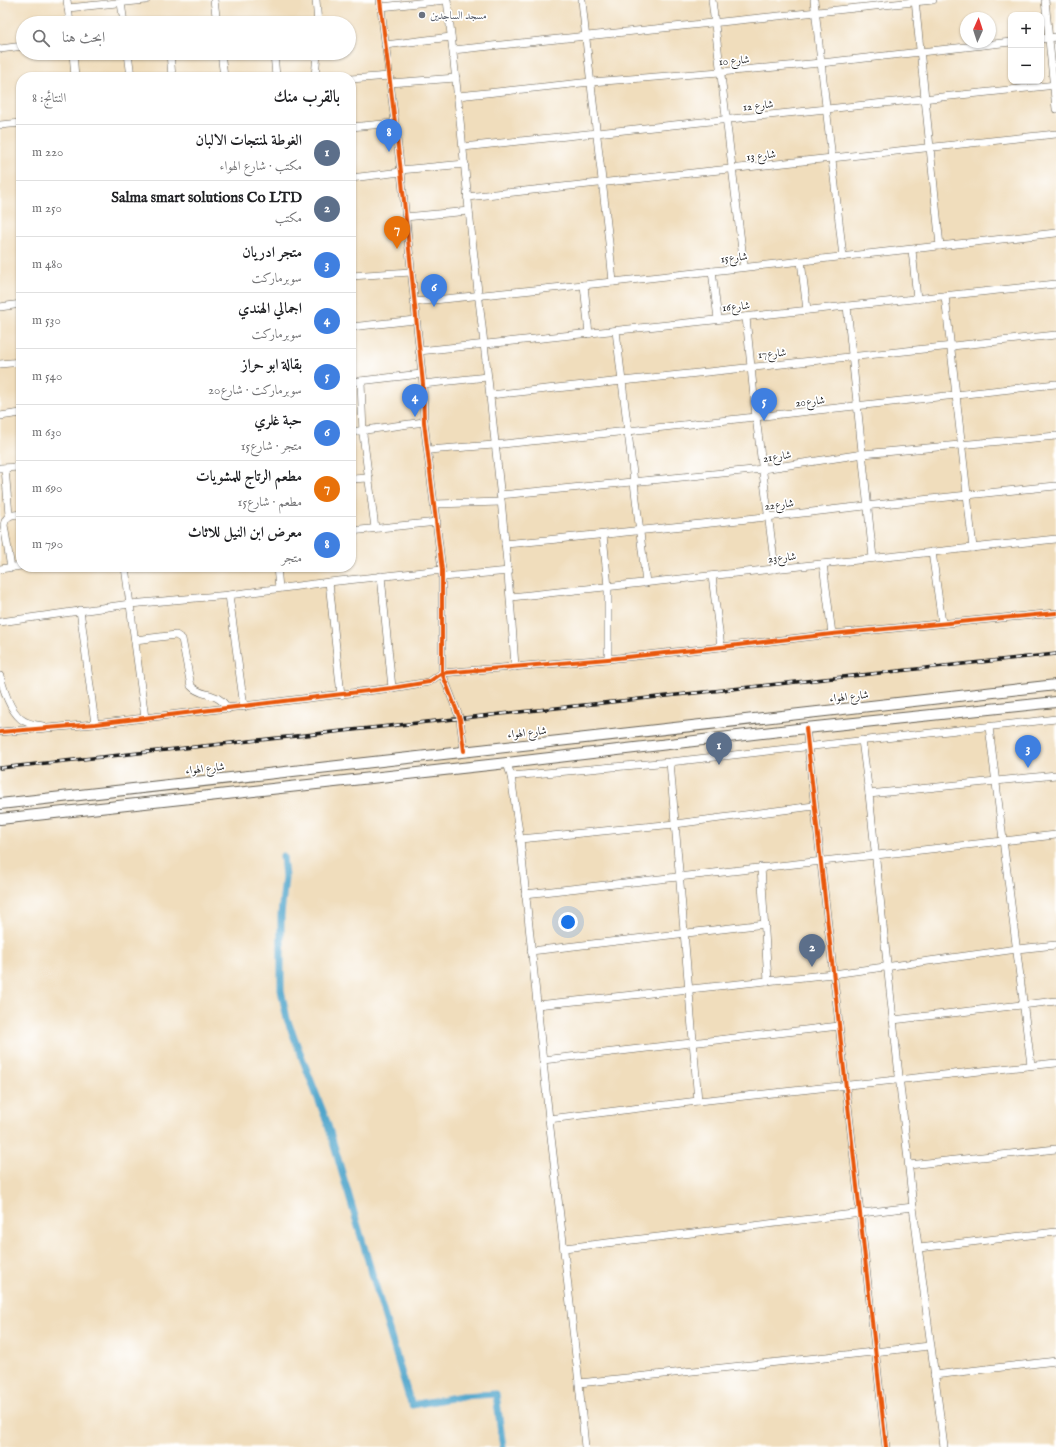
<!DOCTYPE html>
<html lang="ar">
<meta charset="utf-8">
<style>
body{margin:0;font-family:"IM FELL English",Amiri,serif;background:#f2f2f2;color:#202124;direction:rtl}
.controls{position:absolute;right:12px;top:12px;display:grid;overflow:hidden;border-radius:8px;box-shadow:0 1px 3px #0004}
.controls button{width:36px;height:36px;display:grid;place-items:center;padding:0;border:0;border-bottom:1px solid #e0e0e0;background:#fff;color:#202124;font:20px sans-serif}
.compass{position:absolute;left:960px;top:12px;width:36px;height:36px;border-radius:50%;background:#fff;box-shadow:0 1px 3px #0004;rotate:3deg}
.you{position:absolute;left:568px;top:922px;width:14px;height:14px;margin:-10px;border:3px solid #fff;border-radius:50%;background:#1a73e8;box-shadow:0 0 0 6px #1a73e833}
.badge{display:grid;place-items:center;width:26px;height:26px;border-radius:50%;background:#2563eb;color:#fff;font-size:13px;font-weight:700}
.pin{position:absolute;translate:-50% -33px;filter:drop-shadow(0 1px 2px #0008)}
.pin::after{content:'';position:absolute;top:21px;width:14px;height:12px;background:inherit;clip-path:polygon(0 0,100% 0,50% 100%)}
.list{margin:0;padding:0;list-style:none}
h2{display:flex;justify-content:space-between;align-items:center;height:52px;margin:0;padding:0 16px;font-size:17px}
h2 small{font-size:13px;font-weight:400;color:#757577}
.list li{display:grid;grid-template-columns:26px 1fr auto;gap:12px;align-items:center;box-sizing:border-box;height:56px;padding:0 16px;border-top:1px solid #e0e0e0}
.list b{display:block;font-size:15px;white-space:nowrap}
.list p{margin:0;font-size:13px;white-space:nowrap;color:#757577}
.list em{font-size:13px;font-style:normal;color:#757577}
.icon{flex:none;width:22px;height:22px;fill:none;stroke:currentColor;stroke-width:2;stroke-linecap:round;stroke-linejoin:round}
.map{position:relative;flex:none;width:1056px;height:1447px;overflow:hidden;direction:ltr}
.search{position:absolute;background:#fff;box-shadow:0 1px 3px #0004;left:16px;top:16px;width:340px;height:44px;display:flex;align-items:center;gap:10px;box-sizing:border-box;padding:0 14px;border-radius:22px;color:#757577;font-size:15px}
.panel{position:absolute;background:#fff;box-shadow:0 1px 3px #0004;left:16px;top:72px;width:340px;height:500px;border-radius:16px;direction:rtl}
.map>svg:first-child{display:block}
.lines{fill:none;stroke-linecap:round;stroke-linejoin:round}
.canal{stroke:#4fa5cb;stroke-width:7}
.minor-casing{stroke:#666054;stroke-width:8}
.highway-casing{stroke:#666054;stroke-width:12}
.minor{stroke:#fff;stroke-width:7}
.highway{stroke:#fff;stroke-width:10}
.rail-casing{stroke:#1c1c1c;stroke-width:3.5}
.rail{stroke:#fff;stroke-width:2;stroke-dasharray:6;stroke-linecap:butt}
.cycleway-casing{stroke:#fff;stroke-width:6}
.cycleway{stroke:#e8590c;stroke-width:4}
.worship-dot{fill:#6b7280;stroke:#fff;stroke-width:1.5}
.labels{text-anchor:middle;stroke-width:3.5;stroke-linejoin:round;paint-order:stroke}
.worship-label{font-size:11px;fill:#5b616d;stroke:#fff;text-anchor:start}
.street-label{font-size:11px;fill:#1c1c1c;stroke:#fff}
</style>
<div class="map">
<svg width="1056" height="1447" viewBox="0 0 1056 1447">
<rect width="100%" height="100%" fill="#fff"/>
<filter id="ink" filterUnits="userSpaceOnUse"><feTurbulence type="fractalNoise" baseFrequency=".025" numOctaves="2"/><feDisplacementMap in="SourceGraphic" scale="8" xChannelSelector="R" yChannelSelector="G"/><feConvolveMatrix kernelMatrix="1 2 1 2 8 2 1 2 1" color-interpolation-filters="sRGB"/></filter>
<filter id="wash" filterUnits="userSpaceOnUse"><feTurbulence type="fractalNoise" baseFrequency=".012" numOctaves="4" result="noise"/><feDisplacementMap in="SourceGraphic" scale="16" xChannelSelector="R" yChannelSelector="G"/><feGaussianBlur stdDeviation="0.9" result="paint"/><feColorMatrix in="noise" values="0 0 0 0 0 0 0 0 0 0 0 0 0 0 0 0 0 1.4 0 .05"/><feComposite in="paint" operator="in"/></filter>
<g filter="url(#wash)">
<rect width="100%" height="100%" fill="#f0ddbc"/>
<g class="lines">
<path class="canal" d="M283 856 285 877 281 915V990L287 1019 327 1122 409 1398 412 1405 462 1396 496 1394 503 1447"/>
</g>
</g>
<g filter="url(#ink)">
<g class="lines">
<g class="minor-casing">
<g id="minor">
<path d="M67 0 70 23"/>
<path d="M214 0 217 23"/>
<path d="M316 0 318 23"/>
<path d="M380 0 401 172 423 384 424 422 442 570V673L460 719 464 751"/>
<path d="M447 0C457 82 464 165 473 248 489 387 506 527 515 667"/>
<path d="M582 0C591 94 604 188 613 282"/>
<path d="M712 0 744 267"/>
<path d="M814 0 843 257"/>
<path d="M915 0 940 246"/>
<path d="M1045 0 1056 109"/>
<path d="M121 3 124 23"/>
<path d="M381 7 446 0"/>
<path d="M68 8 146 0"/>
<path d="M1041 39 1056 37"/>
<path d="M385 45 451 37"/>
<path d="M0 49 23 46"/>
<path d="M453 50 933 0"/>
<path d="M73 53 75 77"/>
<path d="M128 53 131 77"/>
<path d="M170 53 172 77"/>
<path d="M221 53 224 77"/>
<path d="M274 53 276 77"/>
<path d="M315 77 317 53"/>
<path d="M351 79 389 76"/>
<path d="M390 83 456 78"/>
<path d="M458 96 591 82 720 72 821 63 1011 42"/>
<path d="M0 125 21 123"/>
<path d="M351 127 394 123"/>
<path d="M463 147 1056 85"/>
<path d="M400 170 465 164"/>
<path d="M351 178 401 172"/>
<path d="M467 197 1056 134"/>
<path d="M405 217 469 211"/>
<path d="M912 250 917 299"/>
<path d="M801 261 807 310"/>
<path d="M712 271 718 319"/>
<path d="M351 276 411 272"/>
<path d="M584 285 589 334"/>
<path d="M945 296 973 548"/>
<path d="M414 302 613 282 1056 233"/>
<path d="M847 306 873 558"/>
<path d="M0 307 21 304"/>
<path d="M746 317 756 417 775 569"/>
<path d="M351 327 415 320"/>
<path d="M616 331 646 583"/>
<path d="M419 351 1056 284"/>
<path d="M0 364 21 362"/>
<path d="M361 381 363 434 375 528"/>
<path d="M351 382 421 374"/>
<path d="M423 384 487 377"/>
<path d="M490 395 1056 335"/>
<path d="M0 416 21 413"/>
<path d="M351 432 424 422"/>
<path d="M428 450 494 445 628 431 1056 384"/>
<path d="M0 468 21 467"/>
<path d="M5 468 9 515"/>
<path d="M351 479 369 478"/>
<path d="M500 495 763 469 863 454 1056 436"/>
<path d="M435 504 501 502"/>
<path d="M351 531 437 522"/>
<path d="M603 535 608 587V659"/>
<path d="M505 544C689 527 872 504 1056 486"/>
<path d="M932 552 942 623"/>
<path d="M823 564 832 634"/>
<path d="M125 567 145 718"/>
<path d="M277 567 279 588"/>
<path d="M11 568 4 525C6 515 11 515 21 514"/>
<path d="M0 569 21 566"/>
<path d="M381 576 392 688"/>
<path d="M712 576 721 647"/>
<path d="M443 577 509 571"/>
<path d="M329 582 341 695"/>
<path d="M229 595 244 707"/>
<path d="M511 597 1056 539"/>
<path d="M80 610 95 724"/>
<path d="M0 622 130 604 229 595 329 582 442 570"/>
<path d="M135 640 176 635 182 639 191 686C202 698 217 690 228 709"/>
<path d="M0 676C4 690 9 709 21 719 27 724 36 725 43 726"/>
<path d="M989 727 1031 1065"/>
<path d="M806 728 886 1447"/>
<path d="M0 732 95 724 392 688 429 682 442 673 608 659 721 647 832 634 1056 613"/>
<path d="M862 740 869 794 913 1207 944 1447"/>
<path d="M670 762 698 1101"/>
<path d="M507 763 511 776 520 839 549 1119 579 1383 585 1447"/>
<path d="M511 776 670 762 1056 719"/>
<path d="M869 794 1056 775"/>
<path d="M520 839 675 824 814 806"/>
<path d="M761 867 768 981"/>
<path d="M525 894 1056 835"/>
<path d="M531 951 765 924"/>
<path d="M537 1005 833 974 1017 949 1056 945"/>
<path d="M893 1020 1056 1001"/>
<path d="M543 1060 839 1026"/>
<path d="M549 1119 698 1101 1056 1063"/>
<path d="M909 1165 1056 1149"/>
<path d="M564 1248 913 1207"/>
<path d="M919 1248 1056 1232"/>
<path d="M934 1375 1056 1361"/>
<path d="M579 1383 930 1346"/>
</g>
</g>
<g class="highway-casing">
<g id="highway">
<path d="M0 804 1056 685"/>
<path d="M0 819 507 763 806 728 1056 702"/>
</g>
</g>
<use href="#minor" class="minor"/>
<use href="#highway" class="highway"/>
<g class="rail-casing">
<path id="rail" d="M0 768 1056 654"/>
</g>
<use href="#rail" class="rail"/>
<g class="cycleway-casing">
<g id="cycleway">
<path d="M380 0 401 172 423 384 424 422 442 570V673L460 719 464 751"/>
<path d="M806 728 886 1447"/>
<path d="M0 732 95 724 392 688 429 682 442 673 608 659 721 647 832 634 1056 613"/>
</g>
</g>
<use href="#cycleway" class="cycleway"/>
</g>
</g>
<circle class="worship-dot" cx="422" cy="15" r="4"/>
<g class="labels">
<g class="worship-label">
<text x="430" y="19">مسجد الساجدين</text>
</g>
<g class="street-label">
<text transform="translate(734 60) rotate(-5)" y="4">شارع 10</text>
<text transform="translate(758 105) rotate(-6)" y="4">شارع 12</text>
<text transform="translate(761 155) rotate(-6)" y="4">شارع 13</text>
<text transform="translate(734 257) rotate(-6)" y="4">شارع15</text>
<text transform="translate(736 306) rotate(-5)" y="4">شارع16</text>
<text transform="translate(772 353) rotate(-5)" y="4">شارع17</text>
<text transform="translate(810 401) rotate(-6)" y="4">شارع20</text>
<text transform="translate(777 456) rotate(-8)" y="4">شارع21</text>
<text transform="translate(779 504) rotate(-7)" y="4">شارع22</text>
<text transform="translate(782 557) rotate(-6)" y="4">شارع23</text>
<text transform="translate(849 696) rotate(-6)" y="4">شارع الهواء</text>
<text transform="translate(527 732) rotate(-6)" y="4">شارع الهواء</text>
<text transform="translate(205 768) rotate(-6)" y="4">شارع الهواء</text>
</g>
</g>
</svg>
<div class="controls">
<button>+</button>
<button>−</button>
</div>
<svg class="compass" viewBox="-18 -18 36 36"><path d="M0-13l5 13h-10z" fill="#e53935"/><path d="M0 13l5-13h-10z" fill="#757577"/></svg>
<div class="you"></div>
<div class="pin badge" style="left:719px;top:765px;background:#5c6f8a">1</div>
<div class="pin badge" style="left:812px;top:967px;background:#5c6f8a">2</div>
<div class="pin badge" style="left:1028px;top:768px;background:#3f7fe0">3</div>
<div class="pin badge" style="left:415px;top:417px;background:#3f7fe0">4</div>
<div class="pin badge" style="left:764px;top:421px;background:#3f7fe0">5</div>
<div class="pin badge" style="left:434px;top:307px;background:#3f7fe0">6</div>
<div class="pin badge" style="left:397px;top:249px;background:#e8710a">7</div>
<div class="pin badge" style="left:389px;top:152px;background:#3f7fe0">8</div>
<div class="search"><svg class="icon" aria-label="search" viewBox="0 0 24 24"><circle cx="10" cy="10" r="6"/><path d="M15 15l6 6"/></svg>ابحث هنا</div>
<section class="panel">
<h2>بالقرب منك<small>النتائج: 8</small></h2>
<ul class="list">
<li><span class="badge" style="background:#5c6f8a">1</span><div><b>الغوطة لمنتجات الالبان</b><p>مكتب · شارع الهواء</p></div><em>220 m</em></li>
<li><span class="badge" style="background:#5c6f8a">2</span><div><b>Salma smart solutions Co LTD</b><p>مكتب</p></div><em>250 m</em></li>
<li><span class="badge" style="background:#3f7fe0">3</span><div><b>متجر ادريان</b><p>سوبرماركت</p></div><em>480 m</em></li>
<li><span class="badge" style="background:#3f7fe0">4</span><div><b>اجمالي الهندي</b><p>سوبرماركت</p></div><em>530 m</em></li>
<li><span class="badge" style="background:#3f7fe0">5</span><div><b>بقالة ابو حراز</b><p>سوبرماركت · شارع20</p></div><em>540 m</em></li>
<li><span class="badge" style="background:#3f7fe0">6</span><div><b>حبة غلري</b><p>متجر · شارع15</p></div><em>630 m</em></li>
<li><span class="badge" style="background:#e8710a">7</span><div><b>مطعم الرتاج للمشويات</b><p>مطعم · شارع15</p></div><em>690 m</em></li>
<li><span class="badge" style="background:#3f7fe0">8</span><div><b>معرض ابن النيل للاثاث</b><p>متجر</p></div><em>790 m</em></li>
</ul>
</section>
</div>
